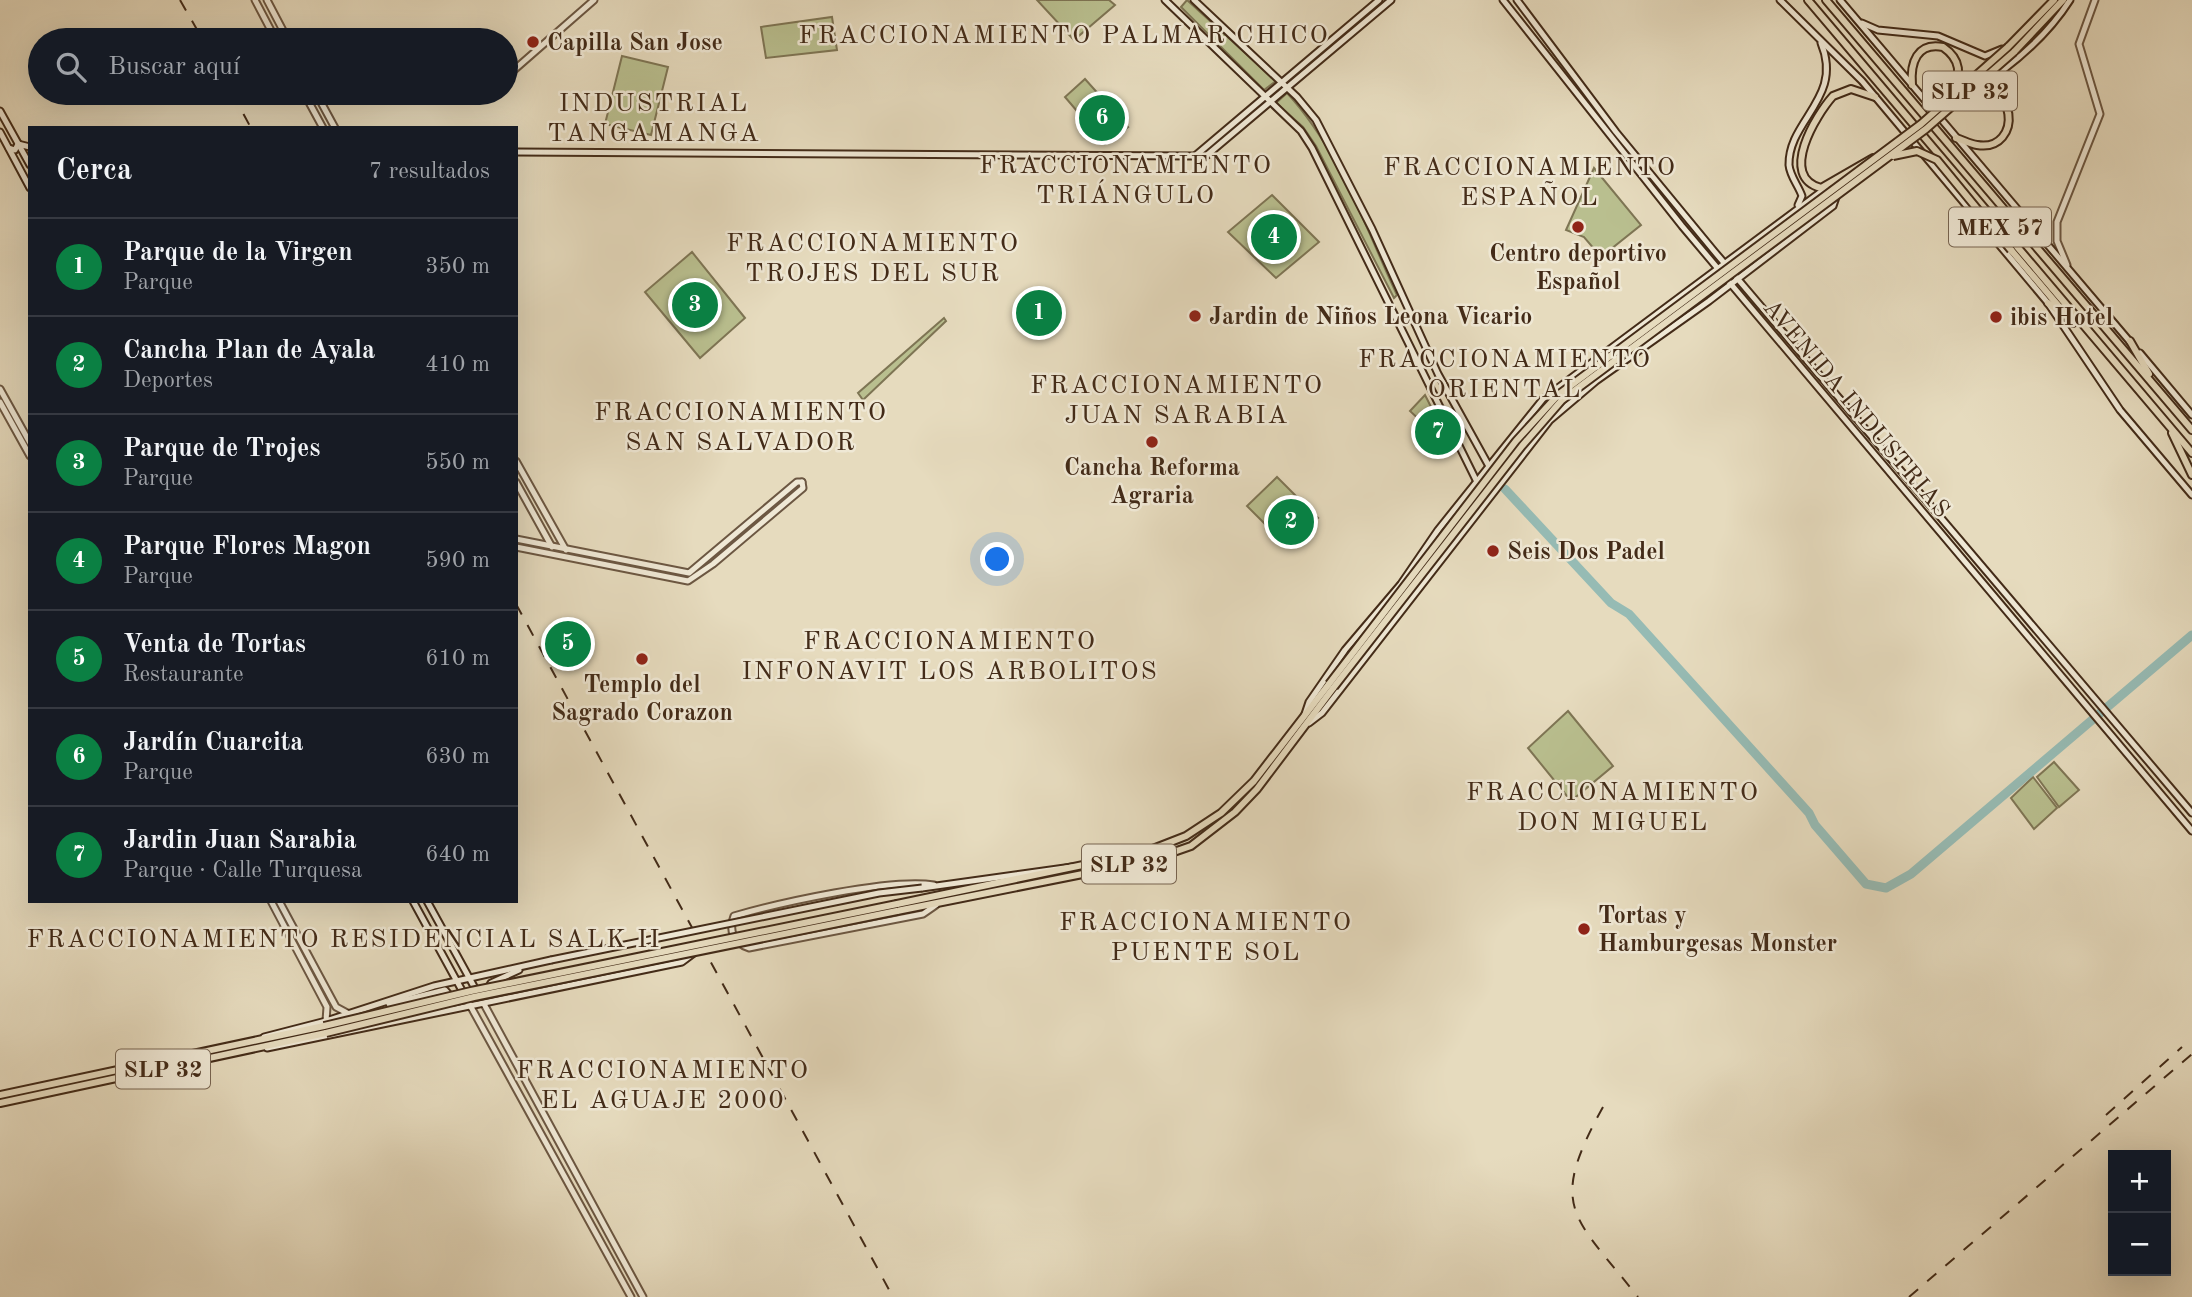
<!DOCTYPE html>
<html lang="es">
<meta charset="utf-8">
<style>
body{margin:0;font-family:"Old Standard TT",serif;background:#20242c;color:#f1f3f6}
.controls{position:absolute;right:21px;bottom:21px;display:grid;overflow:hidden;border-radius:0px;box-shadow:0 7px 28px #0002}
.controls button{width:63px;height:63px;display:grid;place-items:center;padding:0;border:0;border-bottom:2px solid #363941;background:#171b24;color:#f1f3f6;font:35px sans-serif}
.you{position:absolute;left:998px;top:560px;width:24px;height:24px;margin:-18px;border:5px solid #fff;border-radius:50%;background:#1a73e8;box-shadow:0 0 0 10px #1a73e833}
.badge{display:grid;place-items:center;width:46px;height:46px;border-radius:50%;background:#0b8043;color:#fff;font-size:23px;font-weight:700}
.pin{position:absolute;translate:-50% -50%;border:4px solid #fff;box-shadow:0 2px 7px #0006}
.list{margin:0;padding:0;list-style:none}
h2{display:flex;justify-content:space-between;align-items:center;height:91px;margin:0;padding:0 28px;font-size:30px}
h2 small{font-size:23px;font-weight:400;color:#9ea1a6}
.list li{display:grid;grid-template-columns:46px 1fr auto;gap:21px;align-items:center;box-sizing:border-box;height:98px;padding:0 28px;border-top:2px solid #363941}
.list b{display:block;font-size:26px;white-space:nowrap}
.list p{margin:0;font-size:23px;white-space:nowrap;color:#9ea1a6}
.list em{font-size:23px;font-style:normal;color:#9ea1a6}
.icon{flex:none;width:38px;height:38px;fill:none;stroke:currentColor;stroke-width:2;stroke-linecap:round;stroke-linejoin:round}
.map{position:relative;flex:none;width:2192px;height:1297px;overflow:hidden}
.search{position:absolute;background:#171b24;box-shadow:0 7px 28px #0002;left:28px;top:28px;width:490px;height:77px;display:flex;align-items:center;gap:18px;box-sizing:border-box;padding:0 24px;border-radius:38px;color:#9ea1a6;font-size:26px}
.panel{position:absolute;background:#171b24;box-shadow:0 7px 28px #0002;left:28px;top:126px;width:490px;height:777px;border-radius:0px}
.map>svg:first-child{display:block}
.green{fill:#b9bf8f;stroke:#7e7554;stroke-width:2}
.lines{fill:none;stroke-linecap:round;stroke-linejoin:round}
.river{stroke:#96bbb4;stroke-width:9}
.tertiary-casing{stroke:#6c5742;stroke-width:9}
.secondary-casing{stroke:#432b18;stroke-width:9}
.trunk-casing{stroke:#432b18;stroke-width:10}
.tertiary{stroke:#efe8d5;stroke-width:5}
.secondary{stroke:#efe8d5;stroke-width:5}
.trunk{stroke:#e6dbbe;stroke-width:6}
.rail{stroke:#432b18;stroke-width:2;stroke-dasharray:12 12;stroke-linecap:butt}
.secondary-bridge-casing{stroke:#432b18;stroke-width:9;stroke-linecap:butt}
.trunk-bridge-casing{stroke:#432b18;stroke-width:10;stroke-linecap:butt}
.secondary-bridge{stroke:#efe8d5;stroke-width:5}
.trunk-bridge{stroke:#e6dbbe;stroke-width:6}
.poi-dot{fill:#8f2418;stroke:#efe8d5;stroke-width:2.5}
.labels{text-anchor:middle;stroke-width:5;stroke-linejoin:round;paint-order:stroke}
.shield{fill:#efe8d5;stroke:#776451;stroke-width:2}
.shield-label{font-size:23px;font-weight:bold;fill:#432b18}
.poi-label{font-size:24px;font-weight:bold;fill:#432b18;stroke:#efe8d5;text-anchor:start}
.street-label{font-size:24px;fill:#432b18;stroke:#efe8d5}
.neighbourhood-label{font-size:26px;letter-spacing:2px;fill:#432b18;stroke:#efe8d5}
</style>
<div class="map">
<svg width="2192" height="1297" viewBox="0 0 2192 1297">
<rect width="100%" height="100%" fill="#e6dbbe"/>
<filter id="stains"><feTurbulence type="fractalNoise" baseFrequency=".00286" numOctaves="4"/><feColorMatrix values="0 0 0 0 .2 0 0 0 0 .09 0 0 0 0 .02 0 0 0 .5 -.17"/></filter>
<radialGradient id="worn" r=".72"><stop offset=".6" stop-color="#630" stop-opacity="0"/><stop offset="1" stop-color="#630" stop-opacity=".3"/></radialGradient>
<g class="green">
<path d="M1037 0H1109L1115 5 1074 40Z"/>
<path d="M1187 0 1276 81 1264 90 1181 7Z"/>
<path d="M832 17 837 50 766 58 761 27Z"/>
<path d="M622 56 668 67 651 135 605 124Z"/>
<path d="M1085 79 1128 127 1105 144 1065 97Z"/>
<path d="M1287 93C1339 149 1365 227 1397 295L1394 298 1316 146 1303 127 1276 103Z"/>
<path d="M1594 168 1641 225 1601 257 1584 237 1566 230Z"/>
<path d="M1272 195 1319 242 1276 278 1228 232Z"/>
<path d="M692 252 745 318 700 358 645 292Z"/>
<path d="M1034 291 1059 320 1046 334 1019 305Z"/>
<path d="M944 318 946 321 863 400 858 393Z"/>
<path d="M1425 395 1454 452 1410 411Z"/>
<path d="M1277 477 1318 518 1284 543 1247 506Z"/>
<path d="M1568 711 1613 766 1571 801 1528 748Z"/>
<path d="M2054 762 2079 790 2059 807 2037 777Z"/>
<path d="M2033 777 2057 808 2034 829 2011 798Z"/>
</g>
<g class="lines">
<path class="river" d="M1505 489 1611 603 1629 614 1809 813 1815 825 1866 884 1886 888 1911 874 2192 635"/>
<g class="tertiary-casing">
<g id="tertiary">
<path d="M255 0 276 40"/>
<path d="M267 0 288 40"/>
<path d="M506 77 594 0"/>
<path d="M304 93 323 128"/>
<path d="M316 93 335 128"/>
<path d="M2067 265 2057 241V222L2100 114 2079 44 2095 0"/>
<path d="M0 389 30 443"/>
<path d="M0 402 30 456"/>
<path d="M516 461 566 550"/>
<path d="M516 482 552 547"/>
<path d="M516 539 689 573 797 482H802"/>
<path d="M516 547 688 581 713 564 803 488 802 482"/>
<path d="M934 885C890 878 779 903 734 916 728 931 734 943 749 948L923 914 936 905"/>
<path d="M271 901 327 1007 326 1021"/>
<path d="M279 901 336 1007 349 1014"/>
<path d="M484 1004 643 1297"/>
<path d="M471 1007 631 1297"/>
</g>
</g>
<g class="secondary-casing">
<g id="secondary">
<path d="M1165 0 1301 131 1312 148 1478 484"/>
<path d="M1194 0 1297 97 1316 120 1372 229 1438 374 1490 468"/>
<path d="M1503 0 1682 226 2192 831"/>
<path d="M1517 0 1616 132 1714 251 2192 813"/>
<path d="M1780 0 1862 81 2048 303 2120 410 2192 495"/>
<path d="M1840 0 2131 343"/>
<path d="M1862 23 1878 30 1938 36 1985 56 2002 49"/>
<path d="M1970 93C2008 69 2046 38 2070 0"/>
<path d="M0 111 30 165"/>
<path d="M0 132 30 188"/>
<path d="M9 148 15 150 18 144 30 147"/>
<path d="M516 152 1195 156 1200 161 1391 0"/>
<path d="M1195 156 1379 0"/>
<path d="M1798 205 1802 196C1798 185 1790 176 1789 165 1788 120 1844 98 1821 43"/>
<path d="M2140 353 2192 415"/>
<path d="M1305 714 1309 702 1345 650 1401 584 1438 530 1543 399 1826 188"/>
<path d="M1309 723 1322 713 1550 420 1596 381 1709 301 1833 206 1836 197"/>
<path d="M922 888 1072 867"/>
<path d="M413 901 471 1007"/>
<path d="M427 901 477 992"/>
<path d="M487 990 491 983 519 970"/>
<path d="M389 1004 445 990 454 1000 451 1007 443 1011"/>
<path d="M264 1037 326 1021 434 986 551 960"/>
<path d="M267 1048 682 962 694 953"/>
</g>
</g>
<g class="trunk-casing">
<g id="trunk">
<path d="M1808 0 2192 453"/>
<path d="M1826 0 2192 430"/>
<path d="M2008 47 2054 0"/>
<path d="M2014 52 2063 0"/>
<path d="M1912 85C1910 63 1917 42 1943 47 1962 60 1960 74 1954 94"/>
<path d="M1956 138C1963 140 1970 144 1977 145 2024 153 2018 70 1964 98"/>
<path d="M1873 158 1821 188C1778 177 1816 115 1833 96L1851 89 1875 97"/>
<path d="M2011 250 2073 323"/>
<path d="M2048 303 2060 312"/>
<path d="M2130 341 2149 374"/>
<path d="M2172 433 2192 475"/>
<path d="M897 904 1145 852 1186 836 1221 813 1254 781 1329 684"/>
<path d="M897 911 1148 861 1191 846 1235 812 1257 789 1334 687"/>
<path d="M0 1095 324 1026"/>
<path d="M0 1103 326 1033"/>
</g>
</g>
<use href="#tertiary" class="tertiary"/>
<use href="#secondary" class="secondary"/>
<use href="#trunk" class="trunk"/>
<g class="rail">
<path d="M180 0 203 40"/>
<path d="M232 93 251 128"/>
<path d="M516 604 893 1297"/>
<path d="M1603 1107C1547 1208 1573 1215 1638 1297"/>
<path d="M2106 1115 2182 1047"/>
<path d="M1909 1297 2192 1054"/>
</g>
<g class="secondary-bridge-casing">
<path id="secondary-bridge" d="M551 960 879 893 922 888"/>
</g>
<g class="trunk-bridge-casing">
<g id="trunk-bridge">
<path d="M1893 156 1917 151 1937 160 2011 250"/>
<path d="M1329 684 1516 441 1558 395 1921 124 2008 47"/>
<path d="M1334 687 1522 446 1562 400 1926 129 2014 52"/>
<path d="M324 1026 471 991 897 904"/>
<path d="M326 1033 474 997 897 911"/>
</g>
</g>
<use href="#secondary-bridge" class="secondary-bridge"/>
<use href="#trunk-bridge" class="trunk-bridge"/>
</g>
<g class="poi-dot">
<circle cx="533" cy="42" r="7"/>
<circle cx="1578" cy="227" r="7"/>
<circle cx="1195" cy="316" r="7"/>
<circle cx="1996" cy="317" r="7"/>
<circle cx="1152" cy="442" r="7"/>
<circle cx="1493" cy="551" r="7"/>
<circle cx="642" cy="659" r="7"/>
<circle cx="1584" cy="929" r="7"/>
</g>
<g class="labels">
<g class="shield">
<rect x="1923" y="71.5" width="94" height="39" rx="5"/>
<rect x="1949" y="207.5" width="102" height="39" rx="5"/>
<rect x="1082" y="844.5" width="94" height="39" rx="5"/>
<rect x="116" y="1049.5" width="94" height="39" rx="5"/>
</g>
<g class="shield-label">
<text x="1970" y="99">SLP 32</text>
<text x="2000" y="235">MEX 57</text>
<text x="1129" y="872">SLP 32</text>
<text x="163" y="1077">SLP 32</text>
</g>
<g class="poi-label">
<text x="547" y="50">Capilla San Jose</text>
<text x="1578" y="261" text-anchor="middle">Centro deportivo<tspan x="1578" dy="28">Español</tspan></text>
<text x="1209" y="324">Jardin de Niños Leona Vicario</text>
<text x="2010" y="325">ibis Hotel</text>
<text x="1152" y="475" text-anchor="middle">Cancha Reforma<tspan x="1152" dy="28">Agraria</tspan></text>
<text x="1507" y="559">Seis Dos Padel</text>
<text x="642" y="692" text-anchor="middle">Templo del<tspan x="642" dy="28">Sagrado Corazon</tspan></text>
<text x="1598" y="923">Tortas y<tspan x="1598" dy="28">Hamburgesas Monster</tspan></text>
</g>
<g class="street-label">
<text transform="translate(1857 408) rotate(50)" y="8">AVENIDA INDUSTRIAS</text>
</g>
<g class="neighbourhood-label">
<text x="1064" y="43">FRACCIONAMIENTO PALMAR CHICO</text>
<text x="654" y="111">INDUSTRIAL<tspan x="654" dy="30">TANGAMANGA</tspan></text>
<text x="1126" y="173">FRACCIONAMIENTO<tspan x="1126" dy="30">TRIÁNGULO</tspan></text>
<text x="1530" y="175">FRACCIONAMIENTO<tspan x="1530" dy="30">ESPAÑOL</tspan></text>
<text x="873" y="251">FRACCIONAMIENTO<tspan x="873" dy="30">TROJES DEL SUR</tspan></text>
<text x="1505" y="367">FRACCIONAMIENTO<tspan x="1505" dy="30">ORIENTAL</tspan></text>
<text x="1177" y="393">FRACCIONAMIENTO<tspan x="1177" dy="30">JUAN SARABIA</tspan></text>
<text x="741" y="420">FRACCIONAMIENTO<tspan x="741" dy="30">SAN SALVADOR</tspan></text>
<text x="950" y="649">FRACCIONAMIENTO<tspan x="950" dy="30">INFONAVIT LOS ARBOLITOS</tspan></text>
<text x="1613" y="800">FRACCIONAMIENTO<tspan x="1613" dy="30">DON MIGUEL</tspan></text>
<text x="1206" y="930">FRACCIONAMIENTO<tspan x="1206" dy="30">PUENTE SOL</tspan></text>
<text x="344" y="947">FRACCIONAMIENTO RESIDENCIAL SALK II</text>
<text x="663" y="1078">FRACCIONAMIENTO<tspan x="663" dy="30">EL AGUAJE 2000</tspan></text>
</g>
</g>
<rect width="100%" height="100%" filter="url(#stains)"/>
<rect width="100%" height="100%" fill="url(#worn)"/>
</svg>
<div class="controls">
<button>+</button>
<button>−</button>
</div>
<div class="you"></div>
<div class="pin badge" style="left:1039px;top:313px">1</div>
<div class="pin badge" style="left:1291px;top:522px">2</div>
<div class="pin badge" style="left:695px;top:305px">3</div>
<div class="pin badge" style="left:1274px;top:237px">4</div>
<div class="pin badge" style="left:568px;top:644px">5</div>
<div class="pin badge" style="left:1102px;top:118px">6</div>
<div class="pin badge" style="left:1438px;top:432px">7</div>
<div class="search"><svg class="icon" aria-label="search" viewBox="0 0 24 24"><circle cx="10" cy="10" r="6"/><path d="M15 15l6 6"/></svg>Buscar aquí</div>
<section class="panel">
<h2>Cerca<small>7 resultados</small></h2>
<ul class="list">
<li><span class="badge">1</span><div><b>Parque de la Virgen</b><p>Parque</p></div><em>350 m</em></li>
<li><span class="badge">2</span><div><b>Cancha Plan de Ayala</b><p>Deportes</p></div><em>410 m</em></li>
<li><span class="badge">3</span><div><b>Parque de Trojes</b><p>Parque</p></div><em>550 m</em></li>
<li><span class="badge">4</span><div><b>Parque Flores Magon</b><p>Parque</p></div><em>590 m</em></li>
<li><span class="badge">5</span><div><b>Venta de Tortas</b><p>Restaurante</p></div><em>610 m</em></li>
<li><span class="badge">6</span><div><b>Jardín Cuarcita</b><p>Parque</p></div><em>630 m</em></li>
<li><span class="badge">7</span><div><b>Jardin Juan Sarabia</b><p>Parque · Calle Turquesa</p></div><em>640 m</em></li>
</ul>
</section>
</div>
